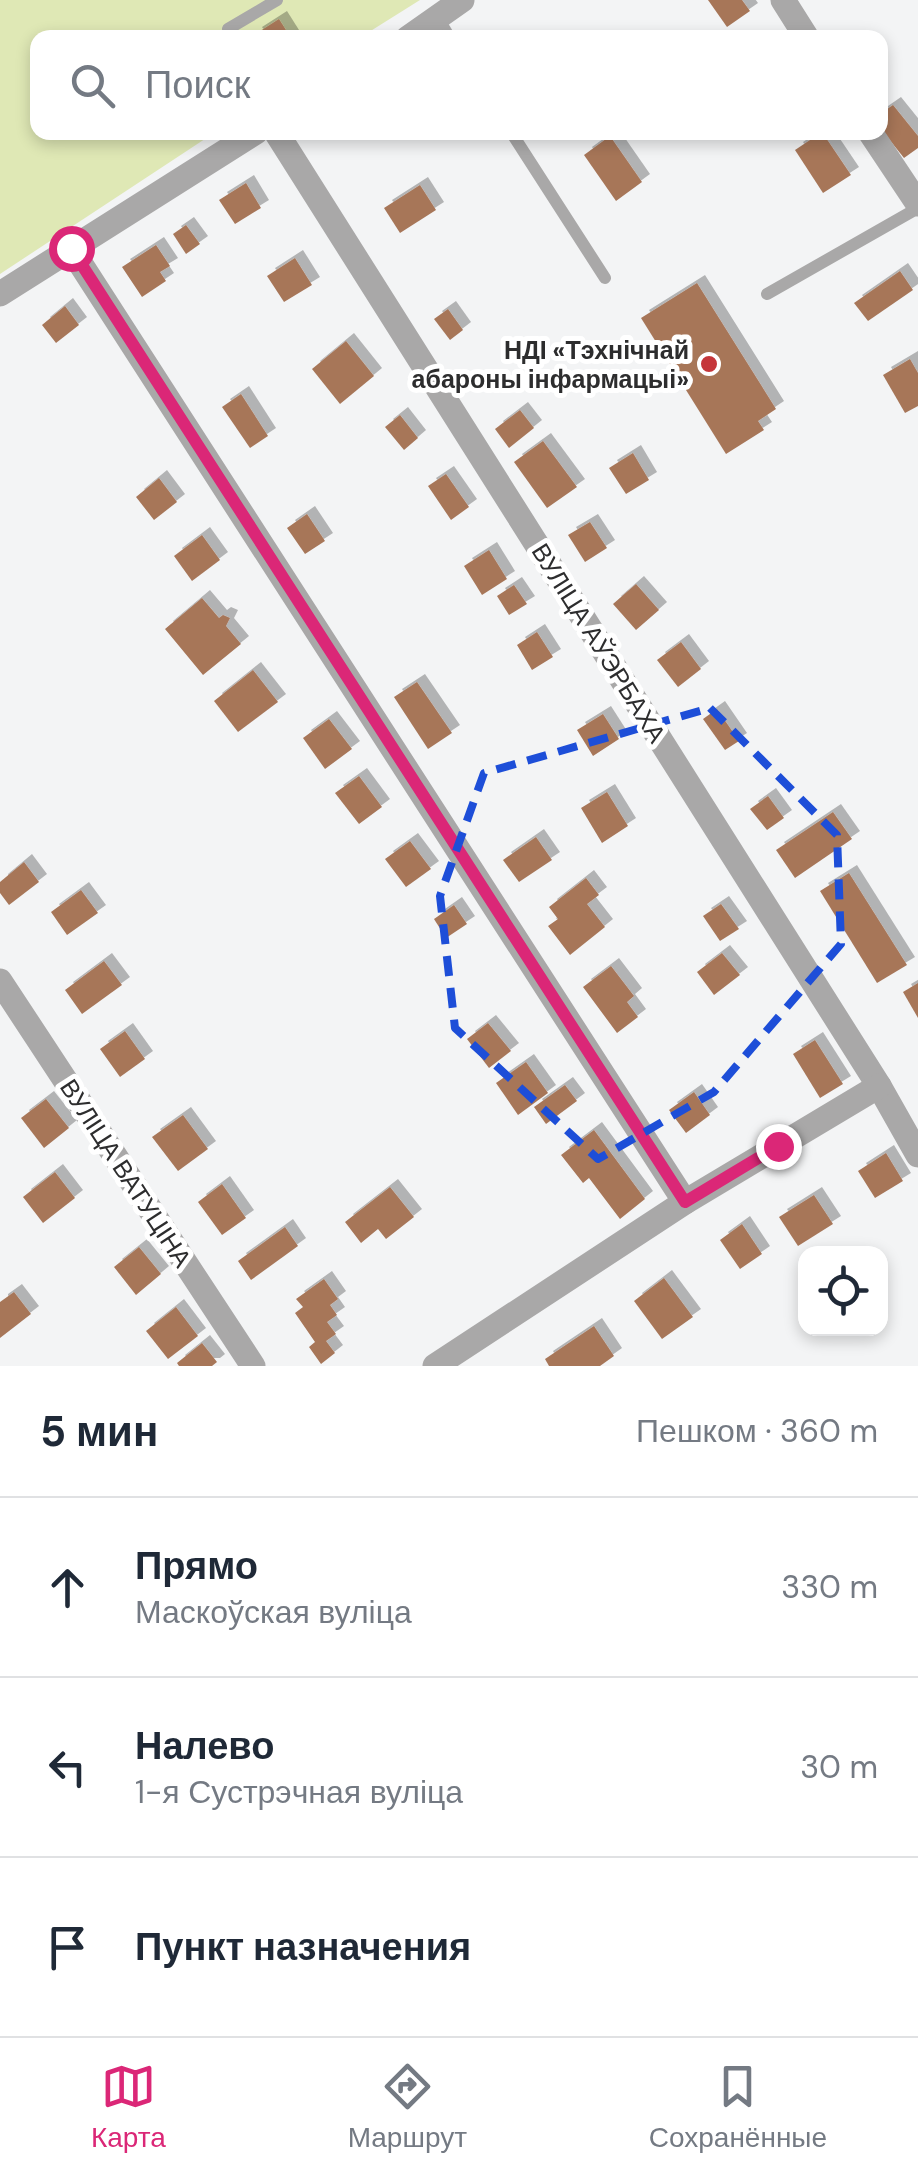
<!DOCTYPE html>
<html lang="ru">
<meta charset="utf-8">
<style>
body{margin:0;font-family:"DM Sans",sans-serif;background:#f2f2f3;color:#1f2937}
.controls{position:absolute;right:30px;bottom:30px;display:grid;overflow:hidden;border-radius:20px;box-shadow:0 5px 15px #0003}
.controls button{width:90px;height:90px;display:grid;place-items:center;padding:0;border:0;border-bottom:2px solid #e0e1e3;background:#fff;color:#1f2937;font:50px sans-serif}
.stop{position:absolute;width:30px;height:30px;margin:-22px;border:8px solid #db2777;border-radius:50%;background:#fff}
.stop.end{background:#db2777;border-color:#fff;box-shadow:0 2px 10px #0008}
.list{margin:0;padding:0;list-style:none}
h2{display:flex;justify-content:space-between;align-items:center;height:130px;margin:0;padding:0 40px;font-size:42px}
h2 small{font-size:32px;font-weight:400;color:#747a83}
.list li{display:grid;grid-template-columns:65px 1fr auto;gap:30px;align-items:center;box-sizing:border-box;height:180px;padding:0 40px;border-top:2px solid #e0e1e3}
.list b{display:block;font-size:38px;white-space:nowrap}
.list p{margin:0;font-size:32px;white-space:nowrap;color:#747a83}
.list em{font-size:32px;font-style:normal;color:#747a83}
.icon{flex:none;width:55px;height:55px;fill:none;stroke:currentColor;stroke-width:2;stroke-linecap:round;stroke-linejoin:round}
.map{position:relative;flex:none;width:918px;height:1366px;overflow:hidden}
.search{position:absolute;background:#fff;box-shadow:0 5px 15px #0003;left:30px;right:30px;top:30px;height:110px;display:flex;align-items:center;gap:25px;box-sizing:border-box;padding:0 35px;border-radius:20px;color:#747a83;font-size:38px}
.sheet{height:670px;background:#fff}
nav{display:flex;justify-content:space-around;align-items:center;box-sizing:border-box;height:140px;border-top:2px solid #e0e1e3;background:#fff;font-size:28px;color:#747a83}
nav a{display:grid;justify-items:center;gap:5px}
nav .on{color:#db2777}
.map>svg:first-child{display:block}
.green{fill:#dfe8b5}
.building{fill:#a77659;filter:url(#shadow)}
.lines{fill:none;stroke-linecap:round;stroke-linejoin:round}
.lane{stroke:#a9a8a8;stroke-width:12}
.street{stroke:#a9a8a8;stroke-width:25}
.route{stroke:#db2777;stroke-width:12}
.marked{fill:none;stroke:#1d4ed8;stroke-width:8;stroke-dasharray:20 12;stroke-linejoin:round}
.poi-dot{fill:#c5363a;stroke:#fff;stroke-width:4}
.labels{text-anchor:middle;stroke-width:10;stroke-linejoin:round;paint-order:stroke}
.poi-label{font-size:25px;font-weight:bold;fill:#2d2d2e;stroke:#fff;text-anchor:end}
.street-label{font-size:25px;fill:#2d2d2e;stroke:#fff}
</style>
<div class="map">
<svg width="918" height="1366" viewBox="0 0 918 1366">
<defs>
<filter id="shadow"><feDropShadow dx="8" dy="-8" stdDeviation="0" flood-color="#0004"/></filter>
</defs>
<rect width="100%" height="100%" fill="#f3f4f5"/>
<path class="green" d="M0 0H420L361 37 38 38V132L214 133 0 274Z"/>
<g class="building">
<path d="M708 0H742L750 11 727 27Z"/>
<path d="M279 19 291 38H256L254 35Z"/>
<path d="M893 105 918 136V148L904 158 880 128V114Z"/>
<path d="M822 132 851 175 823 193 795 150Z"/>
<path d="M610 136 642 182 616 201 584 155Z"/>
<path d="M246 183 261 208 235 224 219 200Z"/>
<path d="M420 185 436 210 400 233 384 208Z"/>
<path d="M186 225 200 244 186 254 173 234Z"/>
<path d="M156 245 170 266 160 272 166 281 142 297 122 267Z"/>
<path d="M295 258 312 285 284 302 267 276Z"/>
<path d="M900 271 913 290 868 321 854 303Z"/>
<path d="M697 283 776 409 758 421 764 430 726 454 641 318Z"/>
<path d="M65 306 79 325 56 343 42 325Z"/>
<path d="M448 309 463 330 450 340 434 319Z"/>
<path d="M346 341 374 376 340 404 312 369Z"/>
<path d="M910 359 918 373V406L905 413 883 375Z"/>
<path d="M241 394 268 436 250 448 222 407Z"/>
<path d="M520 410 534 428 509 448 495 429Z"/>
<path d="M400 415 418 438 404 450 385 427Z"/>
<path d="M543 441 577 487 547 508 514 462Z"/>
<path d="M633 453 649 480 626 494 609 468Z"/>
<path d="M446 474 469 507 451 520 428 486Z"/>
<path d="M159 478 177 502 154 520 136 497Z"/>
<path d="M307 514 325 541 305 554 287 528Z"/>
<path d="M590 522 607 548 585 562 568 535Z"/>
<path d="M202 535 220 560 192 581 174 556Z"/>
<path d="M489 550 507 579 482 595 464 566Z"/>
<path d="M636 584 659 610 636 630 613 604Z"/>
<path d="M514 585 527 604 509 615 497 596Z"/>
<path d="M202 598 219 618 223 615 230 618 226 626 241 644 203 675 165 629Z"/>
<path d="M537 632 553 657 532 670 517 645Z"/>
<path d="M681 642 701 669 678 687 657 660Z"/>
<path d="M253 670 278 702 238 732 214 701Z"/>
<path d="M417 682 452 733 428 749 394 697Z"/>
<path d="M717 709 739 741 725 750 703 719Z"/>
<path d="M603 714 619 739 593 756 577 730Z"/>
<path d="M329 719 352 749 325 769 303 738Z"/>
<path d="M359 776 382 807 359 824 335 793Z"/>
<path d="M607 792 628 826 602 843 581 808Z"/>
<path d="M768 796 784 818 767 830 750 809Z"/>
<path d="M833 812 852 839 795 878 776 850Z"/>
<path d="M536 837 552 860 519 882 503 860Z"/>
<path d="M410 841 431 869 406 887 385 859Z"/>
<path d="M24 862 39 882 9 905 0 893V882Z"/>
<path d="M849 873 907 965 877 983 820 891Z"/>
<path d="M586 878 599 895 587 904 605 927 570 955 548 926 558 919 549 907Z"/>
<path d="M81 890 98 913 67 935 51 912Z"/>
<path d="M721 904 739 929 720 941 703 916Z"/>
<path d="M454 905 467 924 446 938 434 919Z"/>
<path d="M722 953 740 975 714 995 697 972Z"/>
<path d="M104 961 122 985 82 1014 65 990Z"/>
<path d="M611 966 634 996 627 1002 638 1017 617 1033 583 987Z"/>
<path d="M918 983V1018L903 992Z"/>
<path d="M488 1023 511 1051 489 1068 467 1039Z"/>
<path d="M125 1031 145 1059 120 1077 100 1049Z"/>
<path d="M815 1040 843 1084 820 1098 793 1054Z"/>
<path d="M526 1062 548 1093 518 1115 496 1083Z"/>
<path d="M565 1085 577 1101 546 1124 534 1107Z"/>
<path d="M694 1092 710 1115 686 1133 669 1110Z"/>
<path d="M46 1099 69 1128 44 1148 21 1118Z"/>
<path d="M183 1115 208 1149 178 1171 152 1137Z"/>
<path d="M594 1130 645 1199 620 1219 589 1178 583 1183 561 1155Z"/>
<path d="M886 1153 903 1181 875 1198 858 1171Z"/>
<path d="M55 1172 75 1198 43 1223 23 1197Z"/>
<path d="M222 1184 246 1218 222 1235 198 1202Z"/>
<path d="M390 1187 414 1217 386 1239 378 1229 361 1243 345 1222Z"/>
<path d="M814 1195 833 1224 798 1246 779 1217Z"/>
<path d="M742 1224 762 1254 740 1269 720 1240Z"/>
<path d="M285 1227 298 1246 251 1280 238 1261Z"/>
<path d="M139 1247 161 1274 136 1295 114 1267Z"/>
<path d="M664 1278 693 1317 662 1339 634 1301Z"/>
<path d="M324 1279 338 1299 330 1305 337 1315 327 1322 336 1334 326 1341 335 1353 321 1364 309 1347 315 1342 295 1313 303 1307 296 1299Z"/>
<path d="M14 1292 31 1314 0 1338V1302Z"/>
<path d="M176 1307 198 1336 168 1359 146 1331Z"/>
<path d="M594 1326 614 1356 600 1366H549L545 1359Z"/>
<path d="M202 1343 217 1362 212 1366H179L177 1363Z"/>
</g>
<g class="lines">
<g class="lane">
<path d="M438 18 450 38"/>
<path d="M233 38 228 29 277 0"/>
<path d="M511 132 605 278"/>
<path d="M767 294 918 208"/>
</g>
<g class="street">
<path d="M783 0 807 38"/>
<path d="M408 38 462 0"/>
<path d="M276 132 879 1086 918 1155"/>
<path d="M870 132 918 204"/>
<path d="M71 249 685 1202"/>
<path d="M0 294 256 132"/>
<path d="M0 981 253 1366"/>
<path d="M435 1366 685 1202 879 1086"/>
</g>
</g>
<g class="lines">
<path class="route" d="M71 248 685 1202 778 1146"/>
</g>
<path class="marked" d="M710 708 837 835 841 944 714 1092 598 1159 455 1028 440 896 484 773Z"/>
<circle class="poi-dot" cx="709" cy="364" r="10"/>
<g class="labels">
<g class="poi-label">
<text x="689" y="359">НДІ «Тэхнічнай<tspan x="689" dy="29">абароны інфармацыі»</tspan></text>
</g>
<g class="street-label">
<text transform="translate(599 643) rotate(58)" y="9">ВУЛІЦА АЎЭРБАХА</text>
<text transform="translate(126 1173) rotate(57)" y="9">ВУЛІЦА ВАТУЦІНА</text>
</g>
</g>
</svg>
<div class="controls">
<button><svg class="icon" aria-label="locate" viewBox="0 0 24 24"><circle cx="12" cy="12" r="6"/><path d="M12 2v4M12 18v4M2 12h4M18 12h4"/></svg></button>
</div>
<div class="stop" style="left:71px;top:248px"></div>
<div class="stop end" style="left:778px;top:1146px"></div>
<div class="search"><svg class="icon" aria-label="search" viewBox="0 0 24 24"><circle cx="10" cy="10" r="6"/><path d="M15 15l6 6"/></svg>Поиск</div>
</div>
<section class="sheet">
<h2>5 мин<small>Пешком · 360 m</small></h2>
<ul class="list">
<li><svg class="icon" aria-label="ahead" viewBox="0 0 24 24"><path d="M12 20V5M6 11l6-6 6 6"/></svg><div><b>Прямо</b><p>Маскоўская вуліца</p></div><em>330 m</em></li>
<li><svg class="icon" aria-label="left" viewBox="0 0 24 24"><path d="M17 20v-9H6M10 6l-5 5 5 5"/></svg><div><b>Налево</b><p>1-я Сустрэчная вуліца</p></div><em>30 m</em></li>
<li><svg class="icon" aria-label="arrive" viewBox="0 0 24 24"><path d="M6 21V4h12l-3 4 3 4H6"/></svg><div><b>Пункт назначения</b></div></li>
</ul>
</section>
<nav>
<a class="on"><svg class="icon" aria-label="map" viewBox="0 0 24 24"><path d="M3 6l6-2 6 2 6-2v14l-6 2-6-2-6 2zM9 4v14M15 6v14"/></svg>Карта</a>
<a><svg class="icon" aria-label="directions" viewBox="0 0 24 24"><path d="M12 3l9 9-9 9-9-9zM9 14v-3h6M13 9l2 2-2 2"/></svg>Маршрут</a>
<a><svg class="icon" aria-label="saved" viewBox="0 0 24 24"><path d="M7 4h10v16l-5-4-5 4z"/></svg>Сохранённые</a>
</nav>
